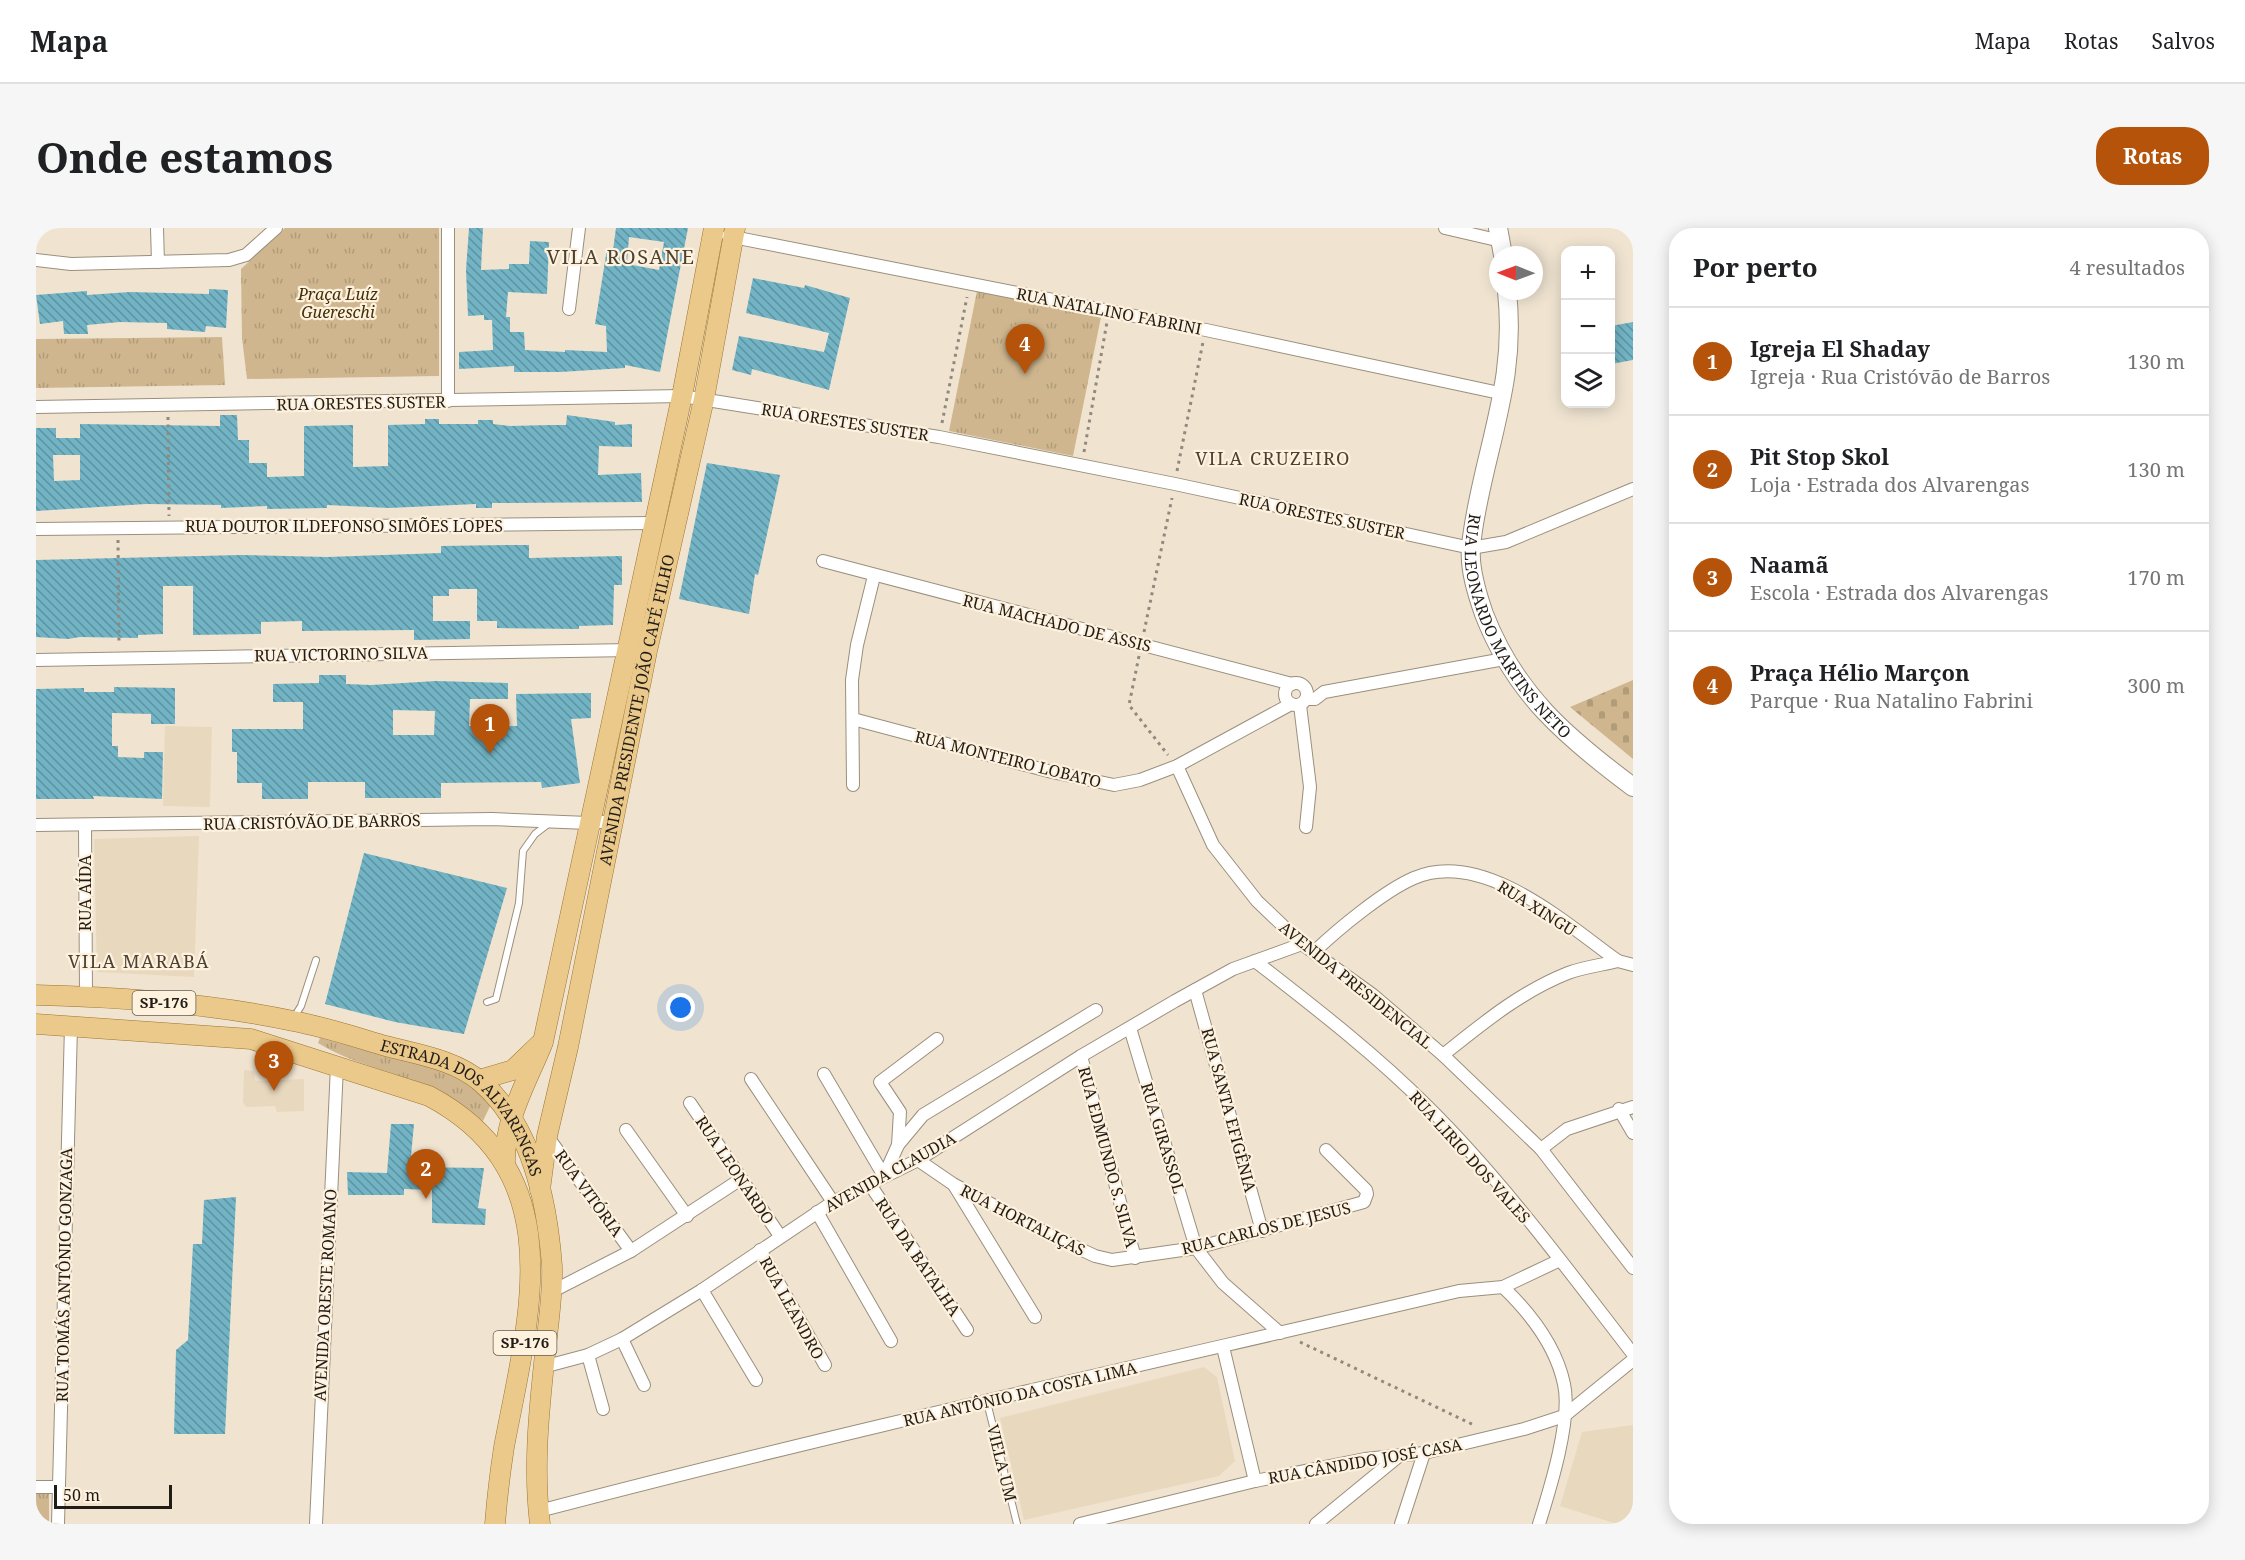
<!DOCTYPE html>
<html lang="pt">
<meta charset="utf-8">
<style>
body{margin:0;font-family:"Noto Serif",serif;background:#f6f6f6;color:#202124}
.controls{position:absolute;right:18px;top:18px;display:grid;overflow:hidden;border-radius:12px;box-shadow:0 3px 15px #0003}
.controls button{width:54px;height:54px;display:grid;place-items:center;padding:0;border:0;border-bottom:2px solid #e0e0e0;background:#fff;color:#202124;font:30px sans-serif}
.compass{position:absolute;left:1453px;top:18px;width:54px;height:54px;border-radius:50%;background:#fff;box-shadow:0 3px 15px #0003;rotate:271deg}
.scale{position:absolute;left:18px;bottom:15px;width:118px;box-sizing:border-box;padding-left:6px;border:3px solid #211d16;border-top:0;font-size:16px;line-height:21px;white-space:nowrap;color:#211d16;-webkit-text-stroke:4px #fef1de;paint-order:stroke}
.you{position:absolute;left:645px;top:780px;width:21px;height:21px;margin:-15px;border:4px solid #fff;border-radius:50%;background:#1a73e8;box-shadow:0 0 0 9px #1a73e833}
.badge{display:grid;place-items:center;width:39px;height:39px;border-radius:50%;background:#b45309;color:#fff;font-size:20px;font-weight:700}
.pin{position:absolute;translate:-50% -50px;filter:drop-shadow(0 2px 3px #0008)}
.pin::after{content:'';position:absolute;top:32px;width:21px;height:18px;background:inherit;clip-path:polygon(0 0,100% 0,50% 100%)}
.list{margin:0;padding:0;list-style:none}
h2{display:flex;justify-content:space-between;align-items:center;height:78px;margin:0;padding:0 24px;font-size:26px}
h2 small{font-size:20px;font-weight:400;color:#757577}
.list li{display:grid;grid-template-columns:39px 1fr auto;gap:18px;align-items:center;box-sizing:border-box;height:108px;padding:0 24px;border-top:2px solid #e0e0e0}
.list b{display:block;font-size:22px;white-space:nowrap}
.list p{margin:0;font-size:20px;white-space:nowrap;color:#757577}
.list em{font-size:20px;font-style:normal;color:#757577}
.icon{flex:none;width:33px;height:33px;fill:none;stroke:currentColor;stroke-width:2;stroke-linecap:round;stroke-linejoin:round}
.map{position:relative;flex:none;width:1597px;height:1296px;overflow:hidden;border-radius:24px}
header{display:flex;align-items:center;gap:36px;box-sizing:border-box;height:84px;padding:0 30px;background:#fff;border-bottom:2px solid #e0e0e0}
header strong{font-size:28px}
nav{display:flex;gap:33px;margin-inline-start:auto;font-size:21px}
.intro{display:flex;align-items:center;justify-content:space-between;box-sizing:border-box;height:144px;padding:0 36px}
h1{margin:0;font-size:42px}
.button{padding:15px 27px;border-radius:24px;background:#b45309;color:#fff;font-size:21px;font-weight:700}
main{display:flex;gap:36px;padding:0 36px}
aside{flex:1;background:#fff;border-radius:24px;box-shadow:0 3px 15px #0003}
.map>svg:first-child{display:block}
.built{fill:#e8d8be}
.grass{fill:url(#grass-tufts)}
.cemetery{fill:url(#cemetery-stones)}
.pitch{fill:#cfb68e}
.building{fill:url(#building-back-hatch);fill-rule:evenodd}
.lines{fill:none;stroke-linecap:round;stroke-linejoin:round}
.lane-casing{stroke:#9a8f7d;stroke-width:8}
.street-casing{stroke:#9a8f7d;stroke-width:14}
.secondary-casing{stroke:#9a8f7d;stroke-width:20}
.primary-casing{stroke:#9c752f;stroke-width:21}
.path{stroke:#91897c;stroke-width:3;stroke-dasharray:3 4.5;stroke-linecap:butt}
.lane{stroke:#fff;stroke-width:6}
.street{stroke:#fff;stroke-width:12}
.secondary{stroke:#fff;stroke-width:18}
.primary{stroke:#ebc98b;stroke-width:20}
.labels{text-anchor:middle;stroke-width:4.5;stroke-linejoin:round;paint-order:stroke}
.shield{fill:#fef1de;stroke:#635d52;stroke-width:1.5}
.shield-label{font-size:15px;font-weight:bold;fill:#211d16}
.park-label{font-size:16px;font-style:italic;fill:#443008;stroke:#fef1de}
.street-label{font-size:16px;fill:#211d16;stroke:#fef1de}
.neighbourhood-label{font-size:18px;letter-spacing:1.5px;fill:#4c4232;stroke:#fef1de}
.quarter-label{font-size:20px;letter-spacing:1.5px;fill:#4c4232;stroke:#fef1de}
</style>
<header>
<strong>Mapa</strong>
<nav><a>Mapa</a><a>Rotas</a><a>Salvos</a></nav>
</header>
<div class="intro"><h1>Onde estamos</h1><a class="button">Rotas</a></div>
<main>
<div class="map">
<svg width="1597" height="1296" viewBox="0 0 1597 1296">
<defs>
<pattern id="grass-tufts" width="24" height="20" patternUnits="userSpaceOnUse" patternTransform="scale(1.5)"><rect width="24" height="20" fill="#cfb68e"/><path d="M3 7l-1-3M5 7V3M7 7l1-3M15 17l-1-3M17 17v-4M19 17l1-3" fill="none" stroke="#b19c7a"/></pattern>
<pattern id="cemetery-stones" width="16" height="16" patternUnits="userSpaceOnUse" patternTransform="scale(1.5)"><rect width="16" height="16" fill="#cfb68e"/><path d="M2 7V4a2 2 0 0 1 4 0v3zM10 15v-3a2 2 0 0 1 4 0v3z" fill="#b19c7a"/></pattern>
<pattern id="building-back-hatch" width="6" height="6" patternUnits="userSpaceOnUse" patternTransform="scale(1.5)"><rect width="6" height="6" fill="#72b4c5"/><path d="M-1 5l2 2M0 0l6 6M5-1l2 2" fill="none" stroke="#5d929f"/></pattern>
</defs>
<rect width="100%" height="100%" fill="#f0e4d1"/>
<g class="built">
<path d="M129 498 176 499 174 579 127 578Z"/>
<path d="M163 608 158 749 61 744 58 611Z"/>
<path d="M208 842 218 843 219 853 268 851V883L241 884 239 878 210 879 207 874Z"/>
<path d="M1168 1139 1181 1149 1199 1233 1183 1248 988 1292 964 1190Z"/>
<path d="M1597 1197V1296H1581L1524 1278 1546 1204Z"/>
</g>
<g class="grass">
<path d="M249 0H403V148L211 151 206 110 205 41Z"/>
<path d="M941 63 1065 89 1037 228 913 203Z"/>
<path d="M186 109 189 157 0 160V111Z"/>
<path d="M284 810 423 847 456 874 447 893C430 879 413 867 392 858 356 843 316 836 282 815Z"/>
<rect x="0" y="1266" width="13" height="30"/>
</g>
<path class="cemetery" d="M1597 452V531L1534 479Z"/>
<path class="pitch" d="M976 96 1010 102 997 167 964 160Z"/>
<g class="building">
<path d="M433 0H447L445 42 473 41V36H493L494 13 513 14 511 66 472 64 470 89H474V104H488L489 122 529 124V122L571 124 570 98 559 96 571 21 577 22 580 0H652L624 144 589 137V140L524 144H478V138L423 141V124L457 122 456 92H448V87L432 88 430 42ZM593 9 628 14 623 42 591 36Z"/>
<path d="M717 50 768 60 769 57 814 70 793 162 716 141 715 147 696 142 703 108 788 124 793 105 710 85Z"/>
<path d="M173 61 192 62 190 100 170 98 169 104 131 101V95L84 94 51 97 52 106H28L27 93 4 96 0 67 51 63V67L94 64 173 66Z"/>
<path d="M1597 94V132L1575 136V98Z"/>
<path d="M184 187H201L202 212H213V235H231V249L268 248V198L317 197V239L352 238V197L389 196V191H403V196H442V192H457V196L474 198 515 197H530L531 187 579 194V197L596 196V219L563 218 562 247 605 245 606 274 456 275V280H440V276L353 280 291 277V280L231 281V278L185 280V277L110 276 0 283V200H20V210H44V196L184 198ZM17 227H44V252L18 253Z"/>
<path d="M671 235 744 247 722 347 719 346 713 386 643 371Z"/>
<path d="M472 317H493V330L586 328V357H578L577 397 543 398V401L461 400V393H441V361H413V368H397V393H434V411L378 412V402L266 403V393L225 394V406L157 407V358H127V406L102 407V410L44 409 32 411 0 409V332L205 327 291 329 405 325V318Z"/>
<path d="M283 447H310V456L335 457 400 453 472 455V471H434L433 498H481L480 466 555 465V490L535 491 544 555 506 560 505 554 405 555V570H329V554H272V571H226V555H201V524H196V501H267V474H237V456L283 455ZM357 482 399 483 398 507H357Z"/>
<path d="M78 459 139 460V496H115V486L76 485V518H82V529L108 530V524H127L126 571 57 568 58 571H0V461L48 460V464H78Z"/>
<path d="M328 625 471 660 428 806 359 794 289 776Z"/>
<path d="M355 896H378L374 939 448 940 442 980 450 981 449 997 396 995V962L368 961V967H312L311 944 351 945Z"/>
<path d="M200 969 189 1206H138L140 1122 152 1112 157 1016H166L168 972Z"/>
</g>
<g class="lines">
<g class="lane-casing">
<g id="lane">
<path d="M451 774 460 771 483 675 487 623 499 606 512 596"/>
<path d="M258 789 265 778 280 732"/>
<path d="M951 1174 981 1296"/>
</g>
</g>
<g class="street-casing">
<g id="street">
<path d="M121 0 122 34"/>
<path d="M412 0V173"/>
<path d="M1409 0 1465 13"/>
<path d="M692 8 1170 102 1468 166"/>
<path d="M0 32 35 36 193 32 210 27 240 0"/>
<path d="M533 81 543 0"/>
<path d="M0 179 646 168 903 209 1139 256 1435 320 1470 314 1597 261"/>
<path d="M0 301 616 295"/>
<path d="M787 333 1256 456"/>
<path d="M0 432 596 422"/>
<circle cx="1260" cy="466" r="11"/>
<path d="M1270 471H1279L1288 464 1468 431"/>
<path d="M1264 477 1274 559 1270 599"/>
<path d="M817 491 1016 544 1078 557 1104 552 1141 538 1255 476"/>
<path d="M1141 538 1177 617 1221 673 1266 716 1337 767 1407 827 1505 921 1597 1040"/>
<path d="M817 557 816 452 821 417 838 348"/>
<path d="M0 597 456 591 552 595 577 593"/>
<path d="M49 597 50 768"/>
<path d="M1278 724C1302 701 1348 663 1378 650 1447 620 1530 696 1582 733L1597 737"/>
<path d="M1219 733C1278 779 1337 824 1390 877 1466 952 1532 1042 1597 1126"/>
<path d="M1159 762 1226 1003"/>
<path d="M1094 800 1160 1020 1187 1055 1244 1105"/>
<path d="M1407 827C1446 796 1484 764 1532 745 1548 739 1566 737 1582 733"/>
<path d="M1045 828 1099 1030"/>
<path d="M788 846 848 948 862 917 887 887 1060 782"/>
<path d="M715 851 797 974"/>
<path d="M654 875 744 1008"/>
<path d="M1583 881 1597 905"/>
<path d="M590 902 651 988"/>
<path d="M511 908 595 1023"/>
<path d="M862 917 864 884 844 854 901 811"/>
<path d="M1505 921 1531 901 1597 879"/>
<path d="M882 932 917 956 1012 1006 1059 1028 1076 1032 1160 1020 1328 974 1331 966 1330 962 1290 922"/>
<path d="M833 955 931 1102"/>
<path d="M918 957 999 1089"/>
<path d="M781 984 855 1113"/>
<path d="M724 1022 789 1137"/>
<path d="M1467 1059C1494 1085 1520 1118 1528 1156 1536 1191 1514 1261 1503 1296"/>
<path d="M666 1062 720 1152"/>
<path d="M515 1064 595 1023 705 951"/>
<path d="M586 1111 608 1157"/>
<path d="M1187 1119 1219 1253"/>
<path d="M552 1127 567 1181"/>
<path d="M507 1139 552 1127 586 1111 666 1062 797 974 882 932 1045 828 1139 773 1197 741 1266 716"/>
<path d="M0 1259H23"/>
<path d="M503 1283C807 1203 1116 1135 1423 1063L1467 1059 1524 1032"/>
<path d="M22 1296 35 798"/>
<path d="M280 1296 301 838"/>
<path d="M1044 1296 1219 1253 1329 1231 1388 1225 1488 1201 1528 1188 1597 1132"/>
<path d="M1280 1296 1364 1227"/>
<path d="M1365 1296 1388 1225"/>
</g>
</g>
<g class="secondary-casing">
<g id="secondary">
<path d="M1462 0 1467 27"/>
<path id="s1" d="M1471 63C1478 129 1465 175 1450 238 1444 264 1437 293 1435 319 1433 341 1441 366 1448 386 1479 466 1530 509 1597 559"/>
</g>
</g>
<g class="primary-casing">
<g id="primary">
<path id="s2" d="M0 767C85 769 173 775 257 793 289 799 319 809 350 818 381 826 420 832 445 854 496 898 511 973 516 1038 517 1067 512 1097 509 1126 503 1182 497 1240 504 1296"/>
<path d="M0 796 215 811 393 868C538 945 492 1091 468 1219 464 1245 461 1270 459 1296"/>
<path d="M443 852 477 842 503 817"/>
<path d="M469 936C468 891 491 854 507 814L646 168 678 0"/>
<path id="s3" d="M504 962 511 908 532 819 611 423 668 171 699 0"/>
</g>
</g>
<g class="path">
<path d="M132 189 133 288"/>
<path d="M906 195 931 69"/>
<path d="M1048 224 1071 94"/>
<path d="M1141 243 1167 114"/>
<path d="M82 312 83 416"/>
<path d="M1108 404 1136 270"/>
<path d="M1103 428 1093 477 1132 527"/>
<path d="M1264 1114 1440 1198"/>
</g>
<use href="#lane" class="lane"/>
<use href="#street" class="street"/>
<use href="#secondary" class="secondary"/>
<use href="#primary" class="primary"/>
</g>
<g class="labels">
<g class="shield">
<rect x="96.5" y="763" width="63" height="24" rx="4.5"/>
<rect x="457.5" y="1103" width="63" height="24" rx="4.5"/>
</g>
<g class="shield-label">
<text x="128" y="780">SP-176</text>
<text x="489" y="1120">SP-176</text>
</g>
<g class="park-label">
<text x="302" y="72">Praça Luíz<tspan x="302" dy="18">Guereschi</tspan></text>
</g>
<g class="street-label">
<text transform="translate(1073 83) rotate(11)" y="6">RUA NATALINO FABRINI</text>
<text transform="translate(325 175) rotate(-1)" y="6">RUA ORESTES SUSTER</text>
<text transform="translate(809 194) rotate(9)" y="6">RUA ORESTES SUSTER</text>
<text transform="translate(1286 288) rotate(12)" y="6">RUA ORESTES SUSTER</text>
<text x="308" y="304">RUA DOUTOR ILDEFONSO SIMÕES LOPES</text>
<text transform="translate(1021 395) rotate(14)" y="6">RUA MACHADO DE ASSIS</text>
<text dy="6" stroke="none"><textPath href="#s1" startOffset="352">RUA LEONARDO MARTINS NETO</textPath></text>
<text transform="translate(305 426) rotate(-1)" y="6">RUA VICTORINO SILVA</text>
<text dy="6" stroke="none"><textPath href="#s3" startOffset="490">AVENIDA PRESIDENTE JOÃO CAFÉ FILHO</textPath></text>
<text transform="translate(972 531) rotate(14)" y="6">RUA MONTEIRO LOBATO</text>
<text transform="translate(276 594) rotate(-1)" y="6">RUA CRISTÓVÃO DE BARROS</text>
<text transform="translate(49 665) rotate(-90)" y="6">RUA AÍDA</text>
<text transform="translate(1501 680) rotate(32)" y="6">RUA XINGU</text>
<text transform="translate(1320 757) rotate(39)" y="6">AVENIDA PRESIDENCIAL</text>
<text transform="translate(1193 882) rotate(75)" y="6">RUA SANTA EFIGÊNIA</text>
<text dy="6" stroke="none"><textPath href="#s2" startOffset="459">ESTRADA DOS ALVARENGAS</textPath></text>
<text transform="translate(1127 910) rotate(73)" y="6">RUA GIRASSOL</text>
<text transform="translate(1072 929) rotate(75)" y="6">RUA EDMUNDO S. SILVA</text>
<text transform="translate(1434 929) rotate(48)" y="6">RUA LIRIO DOS VALES</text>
<text transform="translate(699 942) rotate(56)" y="6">RUA LEONARDO</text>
<text transform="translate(854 944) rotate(-29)" y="6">AVENIDA CLAUDIA</text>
<text transform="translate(553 965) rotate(54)" y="6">RUA VITÓRIA</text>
<text transform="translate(987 992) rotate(27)" y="6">RUA HORTALIÇAS</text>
<text transform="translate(1230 1000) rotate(-14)" y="6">RUA CARLOS DE JESUS</text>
<text transform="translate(882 1029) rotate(56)" y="6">RUA DA BATALHA</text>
<text transform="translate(28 1047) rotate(-89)" y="6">RUA TOMÁS ANTÔNIO GONZAGA</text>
<text transform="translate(289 1067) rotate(-87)" y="6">AVENIDA ORESTE ROMANO</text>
<text transform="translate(756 1080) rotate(61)" y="6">RUA LEANDRO</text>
<text transform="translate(984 1166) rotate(-13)" y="6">RUA ANTÔNIO DA COSTA LIMA</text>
<text transform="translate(1329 1233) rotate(-10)" y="6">RUA CÂNDIDO JOSÉ CASA</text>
<text transform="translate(966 1235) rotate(76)" y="6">VIELA UM</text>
</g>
<g class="neighbourhood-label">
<text x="1237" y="237">VILA CRUZEIRO</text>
<text x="103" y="740">VILA MARABÁ</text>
</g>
<g class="quarter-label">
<text x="585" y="36">VILA ROSANE</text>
</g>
</g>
</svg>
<div class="controls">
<button>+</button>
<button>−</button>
<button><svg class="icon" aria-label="layers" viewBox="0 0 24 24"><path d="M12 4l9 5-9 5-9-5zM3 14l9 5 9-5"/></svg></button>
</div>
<svg class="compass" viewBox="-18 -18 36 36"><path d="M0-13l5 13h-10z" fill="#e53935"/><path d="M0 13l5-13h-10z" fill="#757577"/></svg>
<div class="scale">50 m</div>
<div class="you"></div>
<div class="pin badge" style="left:454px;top:526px">1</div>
<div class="pin badge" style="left:390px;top:971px">2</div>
<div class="pin badge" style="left:238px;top:863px">3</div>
<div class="pin badge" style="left:989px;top:146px">4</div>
</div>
<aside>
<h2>Por perto<small>4 resultados</small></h2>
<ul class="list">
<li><span class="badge">1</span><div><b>Igreja El Shaday</b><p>Igreja · Rua Cristóvão de Barros</p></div><em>130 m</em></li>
<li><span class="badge">2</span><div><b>Pit Stop Skol</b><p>Loja · Estrada dos Alvarengas</p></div><em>130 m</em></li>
<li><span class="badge">3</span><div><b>Naamã</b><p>Escola · Estrada dos Alvarengas</p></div><em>170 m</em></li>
<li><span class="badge">4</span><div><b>Praça Hélio Marçon</b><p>Parque · Rua Natalino Fabrini</p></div><em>300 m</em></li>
</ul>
</aside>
</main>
